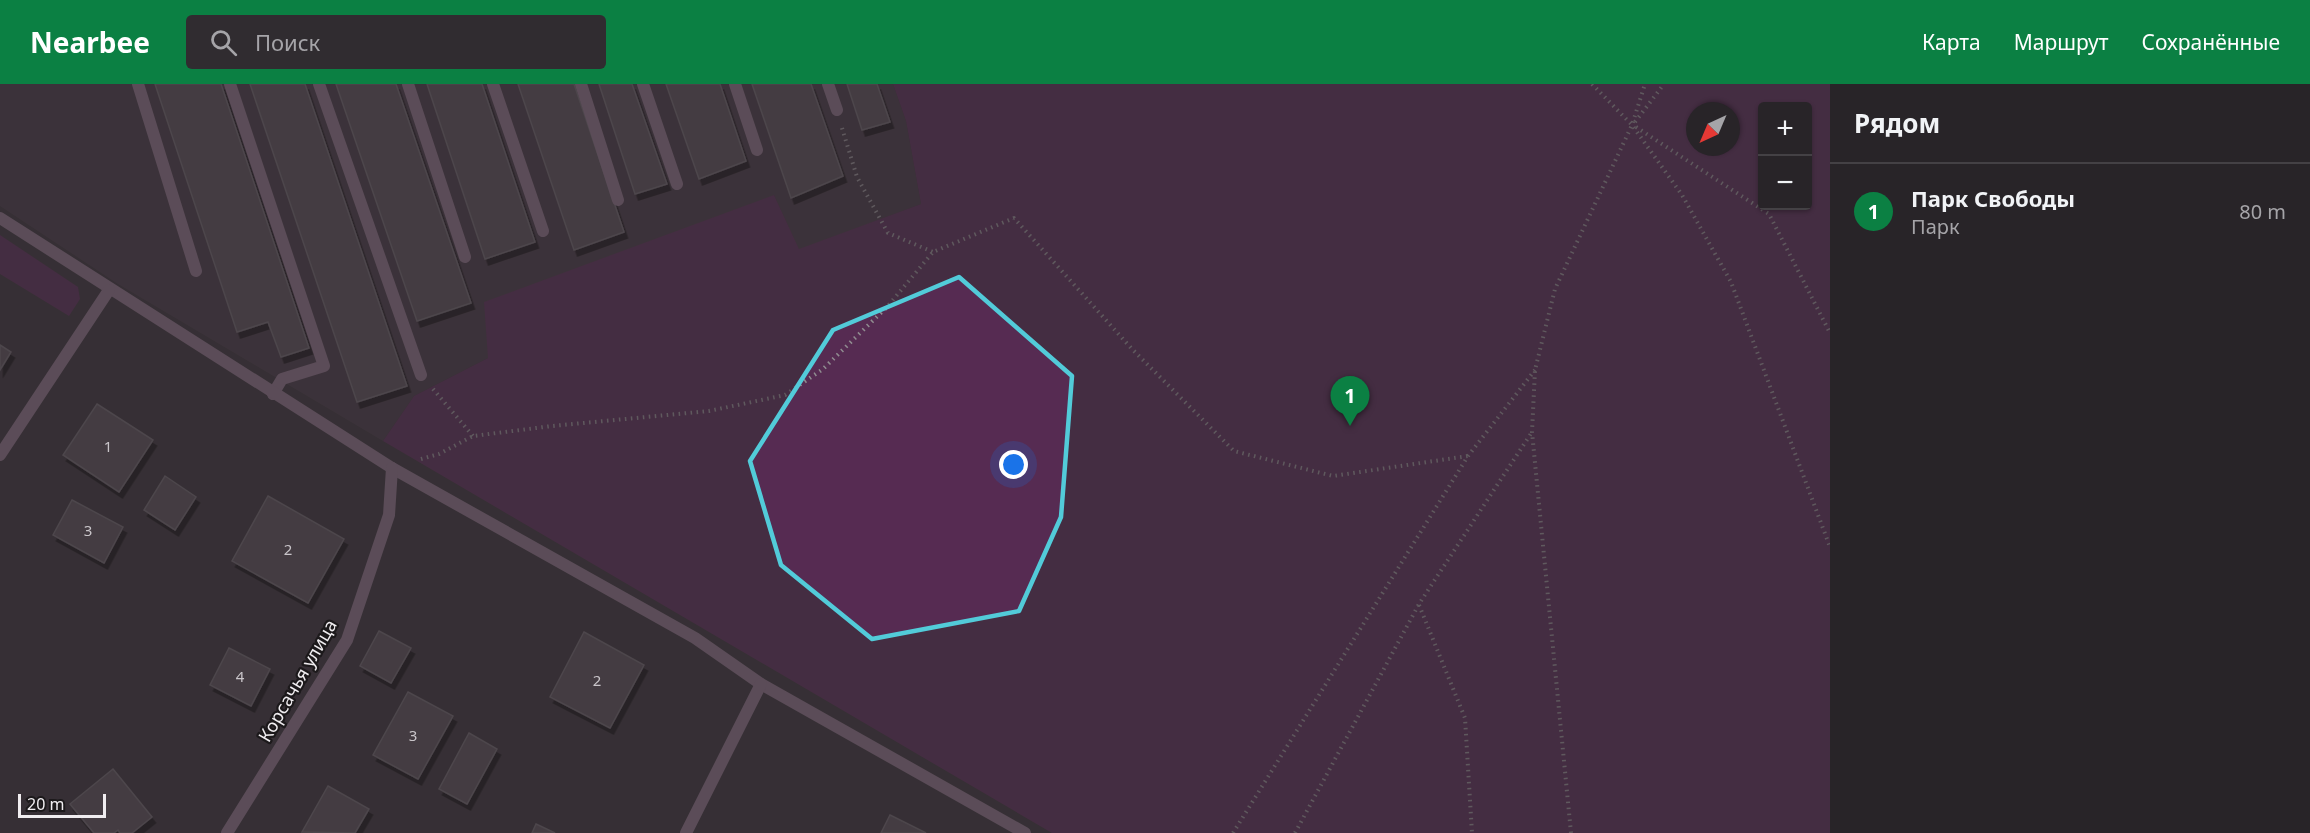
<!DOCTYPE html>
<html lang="ru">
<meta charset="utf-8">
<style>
body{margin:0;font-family:"Noto Sans",sans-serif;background:#302c30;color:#f1f3f6}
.controls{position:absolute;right:18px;top:18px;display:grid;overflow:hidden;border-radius:6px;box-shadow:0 2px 4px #0004}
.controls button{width:54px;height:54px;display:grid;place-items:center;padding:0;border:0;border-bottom:2px solid #444145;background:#282428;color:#f1f3f6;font:30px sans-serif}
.compass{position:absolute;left:1686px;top:18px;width:54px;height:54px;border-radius:50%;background:#282428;box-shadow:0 2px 4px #0004;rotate:224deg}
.scale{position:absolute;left:18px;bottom:15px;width:88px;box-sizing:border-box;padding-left:6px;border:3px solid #f0edf0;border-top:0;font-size:16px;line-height:21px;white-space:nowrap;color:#f0edf0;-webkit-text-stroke:4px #1c191b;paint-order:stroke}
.you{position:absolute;left:1014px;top:381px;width:21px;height:21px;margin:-15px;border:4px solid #fff;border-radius:50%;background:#1a73e8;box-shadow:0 0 0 9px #1a73e833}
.badge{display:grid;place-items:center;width:39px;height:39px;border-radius:50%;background:#0b8043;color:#fff;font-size:20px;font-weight:700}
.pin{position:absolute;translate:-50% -50px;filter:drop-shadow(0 2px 3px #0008)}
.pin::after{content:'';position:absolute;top:32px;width:21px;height:18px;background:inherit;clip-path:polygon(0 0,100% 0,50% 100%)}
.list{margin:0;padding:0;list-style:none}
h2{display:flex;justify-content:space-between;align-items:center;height:78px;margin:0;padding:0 24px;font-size:26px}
h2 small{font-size:20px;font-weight:400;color:#a5a4a8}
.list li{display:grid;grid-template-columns:39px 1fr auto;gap:18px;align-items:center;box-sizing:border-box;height:96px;padding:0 24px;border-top:2px solid #444145}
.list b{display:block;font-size:22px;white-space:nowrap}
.list p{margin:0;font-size:20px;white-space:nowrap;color:#a5a4a8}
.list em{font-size:20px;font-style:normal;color:#a5a4a8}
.icon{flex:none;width:33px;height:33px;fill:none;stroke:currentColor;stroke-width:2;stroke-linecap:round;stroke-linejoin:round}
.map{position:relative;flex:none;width:1830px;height:749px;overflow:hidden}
header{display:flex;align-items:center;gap:36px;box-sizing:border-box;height:84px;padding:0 30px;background:#0b8043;color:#fff}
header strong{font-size:28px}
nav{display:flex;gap:33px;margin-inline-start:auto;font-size:21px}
.search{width:420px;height:54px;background:#302c30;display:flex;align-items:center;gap:15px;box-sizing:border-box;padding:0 21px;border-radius:6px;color:#a5a4a8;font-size:22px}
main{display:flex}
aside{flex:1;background:#282428}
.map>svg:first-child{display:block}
.built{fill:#423740}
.green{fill:#562b52;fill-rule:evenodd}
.building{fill:#544e53;stroke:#686267;stroke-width:1.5;filter:url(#shadow)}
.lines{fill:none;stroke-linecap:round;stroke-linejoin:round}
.path{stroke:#908c90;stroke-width:4;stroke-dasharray:1.5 4.5;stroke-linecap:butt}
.lane{stroke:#876f83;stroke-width:12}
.street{stroke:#876f83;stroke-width:12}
.marked{fill:none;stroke:#52cbd9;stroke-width:4.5;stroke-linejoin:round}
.labels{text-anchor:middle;stroke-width:4.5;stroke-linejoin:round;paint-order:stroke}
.number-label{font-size:15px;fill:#c9c5c9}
.street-label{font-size:18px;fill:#f0edf0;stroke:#1c191b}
</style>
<header>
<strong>Nearbee</strong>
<div class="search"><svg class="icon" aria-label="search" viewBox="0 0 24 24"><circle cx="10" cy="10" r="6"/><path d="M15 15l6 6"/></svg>Поиск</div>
<nav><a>Карта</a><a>Маршрут</a><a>Сохранённые</a></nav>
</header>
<main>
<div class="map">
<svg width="1830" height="749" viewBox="0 0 1830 749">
<defs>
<filter id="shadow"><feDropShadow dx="3.5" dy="6" stdDeviation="0" flood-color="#0009"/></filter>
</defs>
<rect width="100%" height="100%" fill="#363035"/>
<path class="built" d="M0 0H893L906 37 921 120 799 166 774 111 488 274 414 312 383 357 118 200 0 122Z"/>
<g class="green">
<path d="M893 0H1830V749H1052L383 357 414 312 488 274 484 218 774 111 799 165 921 120 906 37ZM1808 22V122H1762V22ZM1695 27H1731V63H1695Z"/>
<path d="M0 151 78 203 80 215 69 232 0 190Z"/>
</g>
<g class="building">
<path d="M155 0H221L309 264 281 273 268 238 237 248Z"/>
<path d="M250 0H305L407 302 357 318Z"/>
<path d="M336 0H396L471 219 417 237Z"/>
<path d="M427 0H482L535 158 485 175Z"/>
<path d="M518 0H574L624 148 574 166Z"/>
<path d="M599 0H632L667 100 635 110Z"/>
<path d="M666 0H720L746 77 699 95Z"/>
<path d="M752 0H811L843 92 791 114Z"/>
<path d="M847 0H877L890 38 862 46Z"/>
<path d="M0 261 11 268 0 286Z"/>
<path d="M97 320 153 356 119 408 63 371Z"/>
<path d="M165 392 196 413 175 446 144 426Z"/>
<path d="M268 412 344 455 308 519 232 477Z"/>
<path d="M72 416 123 443 104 479 53 451Z"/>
<path d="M379 547 411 564 391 599 360 582Z"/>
<path d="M584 548 644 581 610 644 550 613Z"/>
<path d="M229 564 270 585 251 622 210 601Z"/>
<path d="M408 608 453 632 418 695 373 671Z"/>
<path d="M469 649 497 665 467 720 439 705Z"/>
<path d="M113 685 152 733 132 749H120L118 746 114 749H94L70 720Z"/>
<path d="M328 702 369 725 355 749 302 748Z"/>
<path d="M890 731 926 749H881Z"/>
<path d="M536 740 555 749H532Z"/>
</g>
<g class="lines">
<g class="path">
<path d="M1592 0 1632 41 1682 111 1731 198 1830 463"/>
<path d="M1635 38 1664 0"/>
<path d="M1636 43 1769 130 1830 249"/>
<path d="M842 44 857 93 888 149 933 168"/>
<path d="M433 305 473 352"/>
<path d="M421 375 439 370 473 352 552 342 709 327 785 311 823 285 887 223 933 168 1014 134 1132 265 1234 367 1333 392 1468 372"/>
<path d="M1419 521 1465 634 1472 749"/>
<path d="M1233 749 1468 372 1535 286"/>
<path d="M1295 749 1419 520 1532 348"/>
<path d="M1571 749 1532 348 1535 286 1555 205 1632 41 1645 0"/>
</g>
<g class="lane">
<path d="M138 0 196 187"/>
<path d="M230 0 324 282 282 295 273 310"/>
<path d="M319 0 421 291"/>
<path d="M408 0 465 173"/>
<path d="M493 0 543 147"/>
<path d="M581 0 618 116"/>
<path d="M643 0 677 100"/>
<path d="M735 0 757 66"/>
<path d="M828 0 837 26"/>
</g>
<g class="street">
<path d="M0 134 392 384 695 554 761 600 1025 749"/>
<path d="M0 371 109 206"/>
<path d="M227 749 347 556 389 431 392 384"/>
<path d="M686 749 761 600"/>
</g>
</g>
<path d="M0 0H1830V749H0ZM959 193 1072 292 1061 433 1019 527 872 555 781 481 750 377 833 246Z" fill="#363035" fill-opacity=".55" fill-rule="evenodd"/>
<path class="marked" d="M959 193 1072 292 1061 433 1019 527 872 555 781 481 750 377 833 246Z"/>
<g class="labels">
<g class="number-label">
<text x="108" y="368">1</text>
<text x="88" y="452">3</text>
<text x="288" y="471">2</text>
<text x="240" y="598">4</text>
<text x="597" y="602">2</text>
<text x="413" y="657">3</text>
</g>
<g class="street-label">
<text transform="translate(298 597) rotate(-60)" y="6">Корсачья улица</text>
</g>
</g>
</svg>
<div class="controls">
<button>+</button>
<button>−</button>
</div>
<svg class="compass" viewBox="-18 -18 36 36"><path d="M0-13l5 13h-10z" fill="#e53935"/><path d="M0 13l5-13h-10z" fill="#a5a4a8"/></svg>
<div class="scale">20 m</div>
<div class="you"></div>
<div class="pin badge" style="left:1350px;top:342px">1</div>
</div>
<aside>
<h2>Рядом<small></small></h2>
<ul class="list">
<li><span class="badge">1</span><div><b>Парк Свободы</b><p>Парк</p></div><em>80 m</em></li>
</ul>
</aside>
</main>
